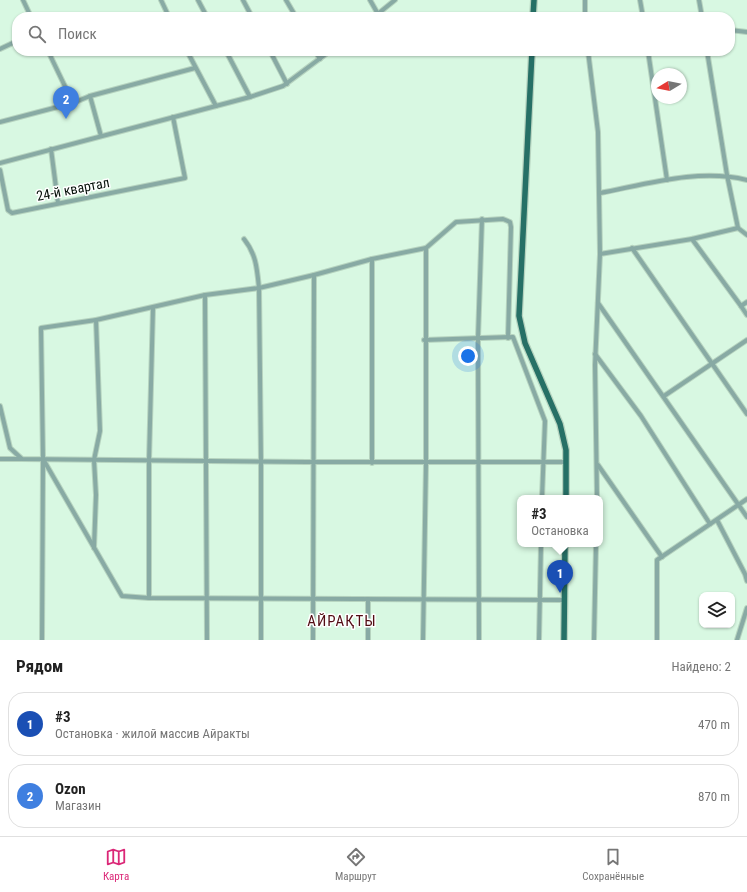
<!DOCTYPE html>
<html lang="ru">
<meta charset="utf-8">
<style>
body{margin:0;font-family:"Roboto Condensed",sans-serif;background:#f6f6f6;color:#222}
.controls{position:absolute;right:12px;bottom:12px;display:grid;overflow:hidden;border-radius:8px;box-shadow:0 1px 3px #0004}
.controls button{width:36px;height:36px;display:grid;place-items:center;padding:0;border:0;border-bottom:1px solid #e0e0e0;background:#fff;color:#222;font:20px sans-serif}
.compass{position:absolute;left:651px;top:68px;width:36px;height:36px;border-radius:50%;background:#fff;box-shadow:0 1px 3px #0004;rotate:260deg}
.you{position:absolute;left:468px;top:356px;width:14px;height:14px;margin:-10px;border:3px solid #fff;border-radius:50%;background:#1a73e8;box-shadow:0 0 0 6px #1a73e833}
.badge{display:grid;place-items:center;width:26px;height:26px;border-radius:50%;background:#db2777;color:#fff;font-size:13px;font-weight:700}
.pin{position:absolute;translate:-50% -33px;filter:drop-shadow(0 1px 2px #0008)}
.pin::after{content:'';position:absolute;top:21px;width:14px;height:12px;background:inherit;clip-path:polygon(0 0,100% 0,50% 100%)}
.popup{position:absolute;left:517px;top:495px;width:86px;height:52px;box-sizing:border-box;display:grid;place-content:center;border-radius:8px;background:#fff;filter:drop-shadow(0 1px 3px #0005);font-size:13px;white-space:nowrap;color:#767676}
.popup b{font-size:15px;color:#222}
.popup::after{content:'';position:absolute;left:50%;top:100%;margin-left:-8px;border:8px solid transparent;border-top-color:#fff}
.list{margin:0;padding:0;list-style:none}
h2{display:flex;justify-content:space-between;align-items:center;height:52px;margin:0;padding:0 16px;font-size:17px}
h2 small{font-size:13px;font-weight:400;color:#767676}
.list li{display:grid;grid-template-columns:26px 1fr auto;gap:12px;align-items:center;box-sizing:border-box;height:64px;margin:0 8px 8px;padding:0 8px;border:1px solid #e0e0e0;border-radius:16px}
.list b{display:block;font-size:15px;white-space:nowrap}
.list p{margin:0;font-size:13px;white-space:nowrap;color:#767676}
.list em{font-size:13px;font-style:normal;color:#767676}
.icon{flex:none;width:22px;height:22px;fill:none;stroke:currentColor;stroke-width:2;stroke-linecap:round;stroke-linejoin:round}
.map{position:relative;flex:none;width:747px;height:640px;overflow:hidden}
.search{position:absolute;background:#fff;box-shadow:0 1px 3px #0004;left:12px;right:12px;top:12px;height:44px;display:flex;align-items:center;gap:10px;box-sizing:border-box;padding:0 14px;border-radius:16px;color:#767676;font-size:15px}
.sheet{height:196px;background:#fff}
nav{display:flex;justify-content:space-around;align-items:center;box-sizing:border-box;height:56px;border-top:1px solid #e0e0e0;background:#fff;font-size:11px;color:#767676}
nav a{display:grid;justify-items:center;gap:2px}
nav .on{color:#db2777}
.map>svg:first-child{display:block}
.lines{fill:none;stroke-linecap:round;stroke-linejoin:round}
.minor-casing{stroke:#b6d3bf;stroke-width:6}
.major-casing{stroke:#b6d3bf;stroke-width:8}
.minor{stroke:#88aaa4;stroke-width:4}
.major{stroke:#267066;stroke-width:5.5}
.labels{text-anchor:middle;stroke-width:3;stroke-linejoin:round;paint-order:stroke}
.street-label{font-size:14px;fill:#06110a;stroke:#fff}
.neighbourhood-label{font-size:15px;letter-spacing:1px;fill:#520c13;stroke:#fff}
</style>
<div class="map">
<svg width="747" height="640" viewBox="0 0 747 640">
<rect width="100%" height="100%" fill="#d8f8e2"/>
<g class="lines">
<g class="minor-casing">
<g id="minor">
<path d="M23 0 31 17"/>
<path d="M161 0 169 17"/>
<path d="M198 0 207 17"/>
<path d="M243 0 252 17"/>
<path d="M286 0 296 17"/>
<path d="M370 0 378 14"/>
<path d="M585 0V17"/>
<path d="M640 0 643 17"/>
<path d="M699 0 702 17"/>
<path d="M374 17 395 0"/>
<path d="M730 30 747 32"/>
<path d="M0 49 17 41"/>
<path d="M48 51 73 103 90 96 101 136"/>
<path d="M187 51 216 106"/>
<path d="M226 51 250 97"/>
<path d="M270 51 287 84"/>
<path d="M315 51 320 59"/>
<path d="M588 51 598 132 600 254"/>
<path d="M648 51 667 180"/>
<path d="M707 51 727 175 738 228"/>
<path d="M90 96 195 68"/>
<path d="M0 122 73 103"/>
<path d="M51 149 58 203"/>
<path d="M0 163 250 97 283 86 330 51"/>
<path d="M0 170 8 210 12 213 185 178 173 117"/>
<path d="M600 193C647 184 699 168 747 180"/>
<path d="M244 239C256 254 257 268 259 288L261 462V640"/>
<path d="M692 239 741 306"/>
<path d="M632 248 747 414"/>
<path d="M205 295 207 640"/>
<path d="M747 302 741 306 747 315"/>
<path d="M598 303 747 517"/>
<path d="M153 308 149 461V598L564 600"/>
<path d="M424 340 513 337 545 421 542 498"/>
<path d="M595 354 641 416 710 524"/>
<path d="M664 396 747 340"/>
<path d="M0 406 10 448 22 459 307 462H566"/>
<path d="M0 459H21"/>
<path d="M372 463V259"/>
<path d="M598 465 662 557"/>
<path d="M597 498 595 365 600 254 692 239 738 228 747 235"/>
<path d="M717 520 745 574 747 581"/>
<path d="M94 548 96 495 94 460 100 431 96 320"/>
<path d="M149 598 122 596 43 459 41 328 96 320 205 295 259 288 314 275 372 259 426 248 456 222 503 219 510 222 511 227 508 338"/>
<path d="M368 599V640"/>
<path d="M42 640 43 460"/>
<path d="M313 640 314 275"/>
<path d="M423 640 426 463V248"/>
<path d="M479 640 478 338 482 219"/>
<path d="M539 640 541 544"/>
<path d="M594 640 596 544"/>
<path d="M657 640V560L747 499"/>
<path d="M737 640 747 608"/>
</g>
</g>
<g class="major-casing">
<g id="major">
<path d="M533 17 534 0"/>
<path d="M532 51 519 316 525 343 560 424 566 450V498"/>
<path d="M564 640 565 544"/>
</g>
</g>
<use href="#minor" class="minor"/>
<use href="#major" class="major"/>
</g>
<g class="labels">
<g class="street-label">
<text transform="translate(73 189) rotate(-11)" y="5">24-й квартал</text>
</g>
<g class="neighbourhood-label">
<text x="342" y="626">АЙРАҚТЫ</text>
</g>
</g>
</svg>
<div class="controls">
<button><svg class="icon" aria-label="layers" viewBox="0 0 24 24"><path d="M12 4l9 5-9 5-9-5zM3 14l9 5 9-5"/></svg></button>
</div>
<svg class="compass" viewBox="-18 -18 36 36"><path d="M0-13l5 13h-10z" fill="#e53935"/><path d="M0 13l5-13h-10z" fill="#767676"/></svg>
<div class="you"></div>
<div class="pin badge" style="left:560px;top:593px;background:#1a4fb4">1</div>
<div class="popup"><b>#3</b>Остановка</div>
<div class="pin badge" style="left:66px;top:119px;background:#3f7fe0">2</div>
<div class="search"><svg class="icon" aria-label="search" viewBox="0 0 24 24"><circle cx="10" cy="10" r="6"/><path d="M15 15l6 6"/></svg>Поиск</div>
</div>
<section class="sheet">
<h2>Рядом<small>Найдено: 2</small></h2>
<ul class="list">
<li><span class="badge" style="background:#1a4fb4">1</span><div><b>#3</b><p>Остановка · жилой массив Айракты</p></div><em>470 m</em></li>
<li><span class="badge" style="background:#3f7fe0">2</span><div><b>Ozon</b><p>Магазин</p></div><em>870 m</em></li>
</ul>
</section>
<nav>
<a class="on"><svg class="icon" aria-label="map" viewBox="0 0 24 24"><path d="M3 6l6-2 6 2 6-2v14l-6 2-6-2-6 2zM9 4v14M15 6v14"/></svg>Карта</a>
<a><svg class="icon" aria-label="directions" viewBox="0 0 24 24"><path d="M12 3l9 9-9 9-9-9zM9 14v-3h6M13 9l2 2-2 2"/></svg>Маршрут</a>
<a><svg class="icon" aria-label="saved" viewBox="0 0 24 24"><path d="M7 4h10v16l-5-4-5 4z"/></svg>Сохранённые</a>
</nav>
